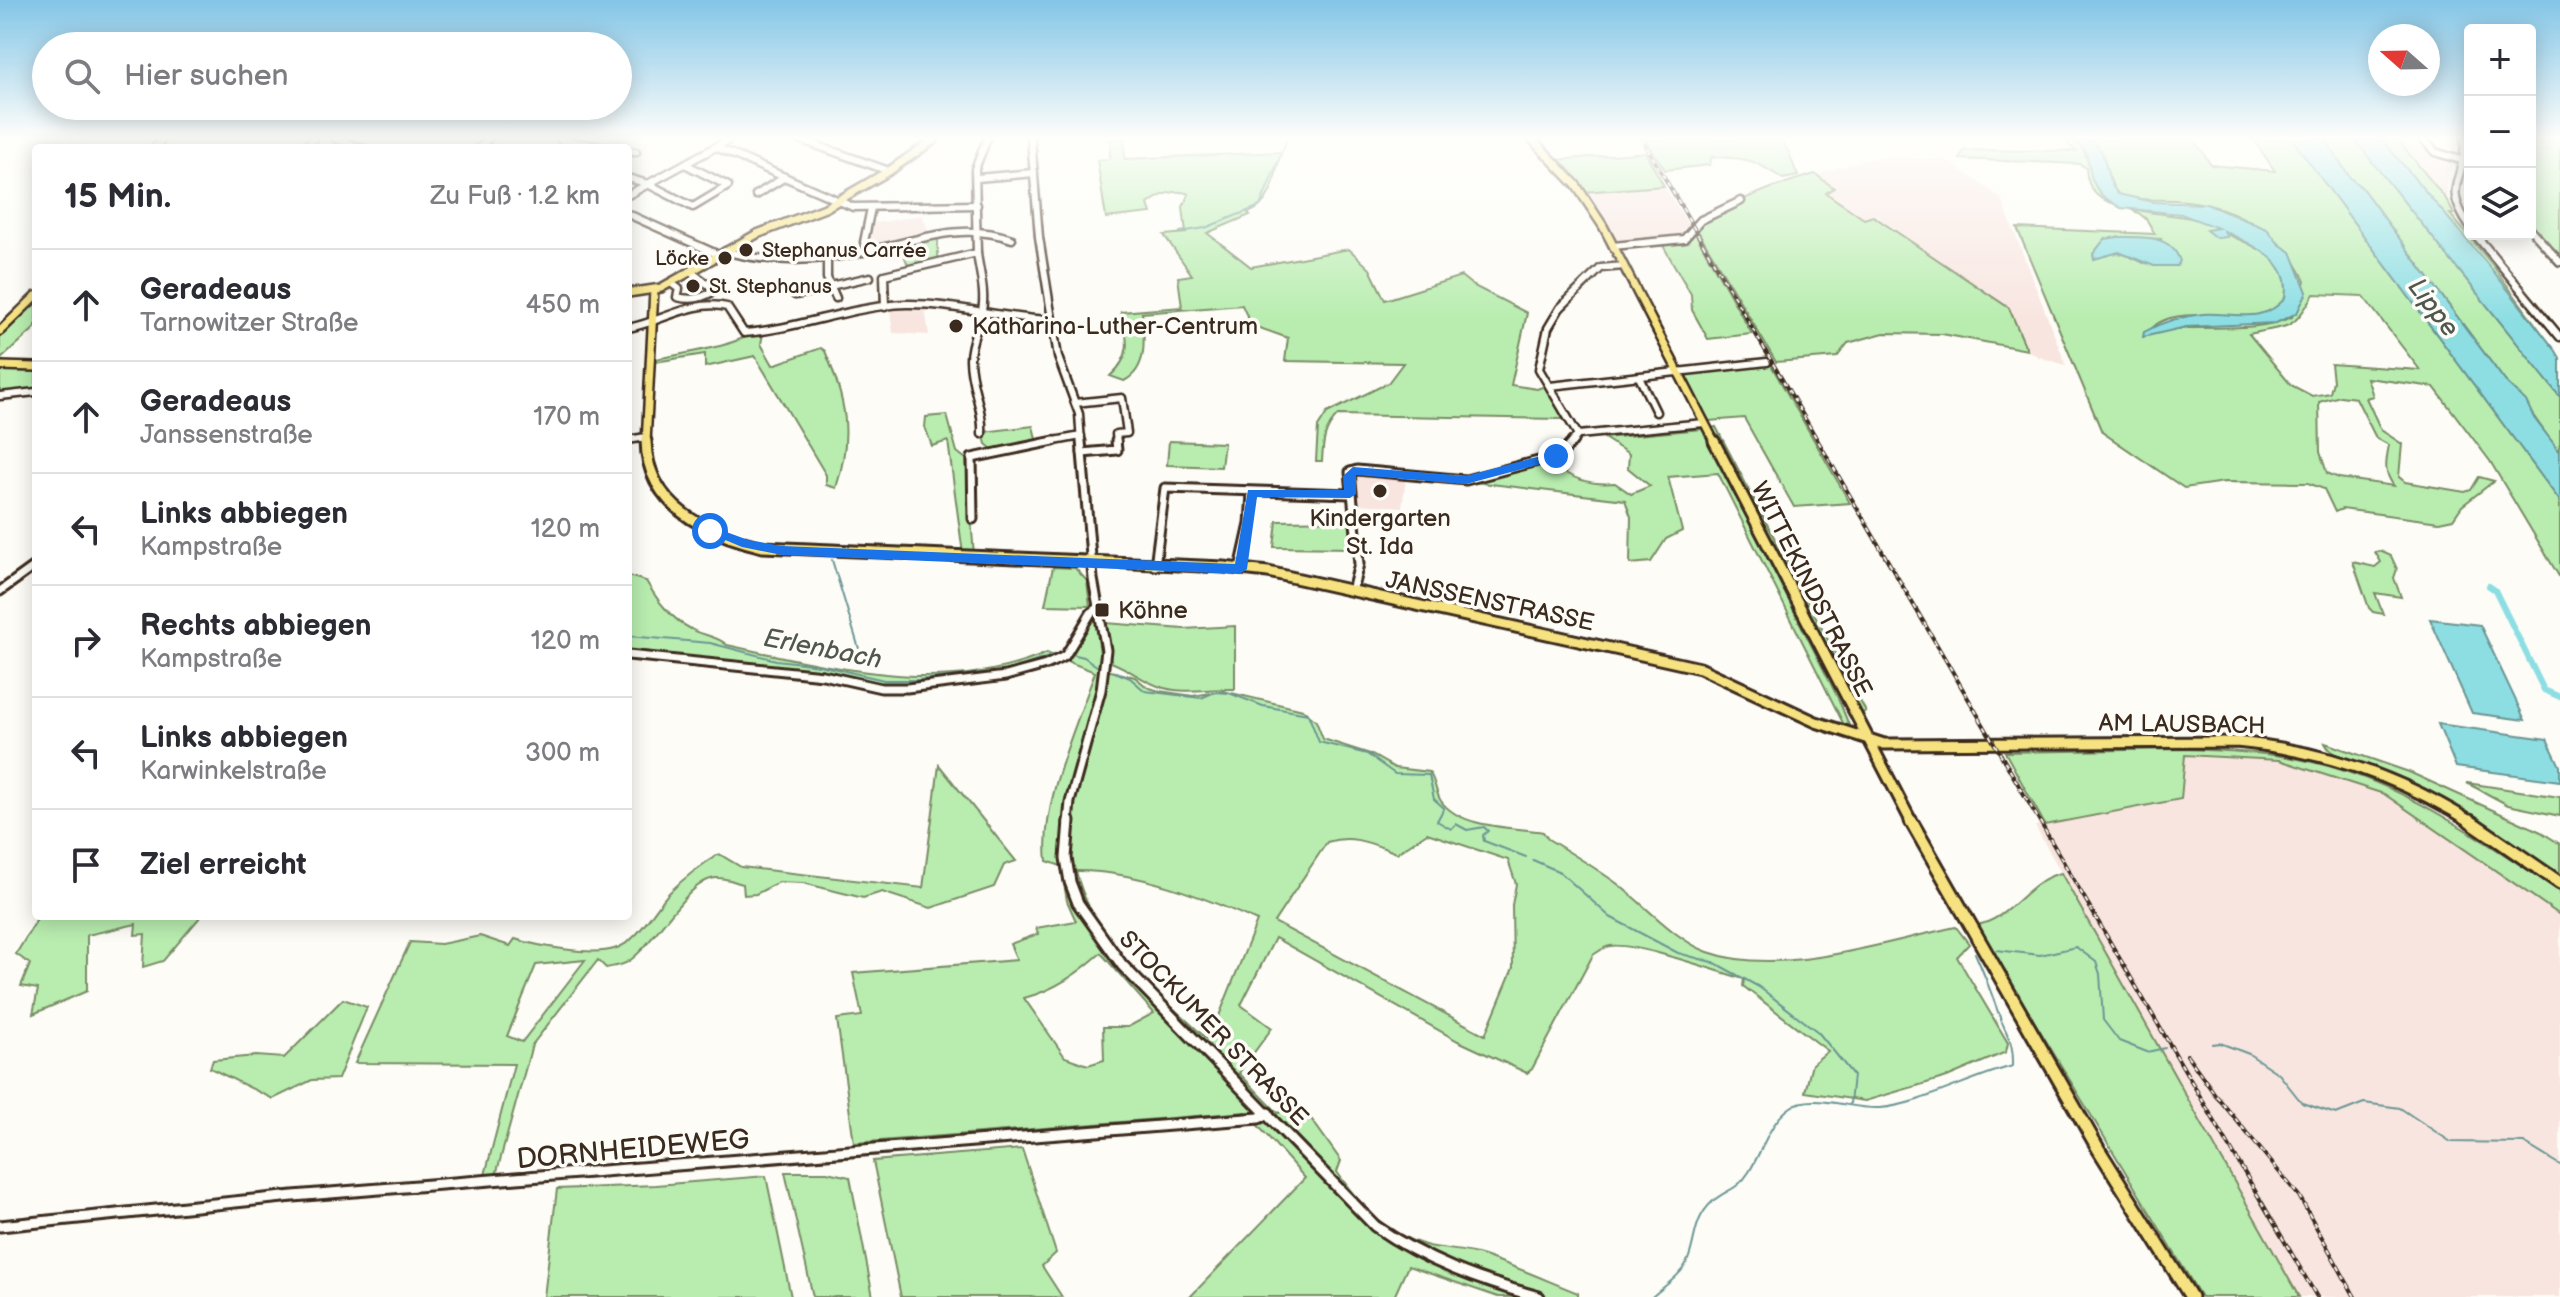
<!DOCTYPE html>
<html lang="de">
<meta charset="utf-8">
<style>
body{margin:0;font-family:"Balsamiq Sans",sans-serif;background:#f2f2f3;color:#2b2b33}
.controls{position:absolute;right:24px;top:24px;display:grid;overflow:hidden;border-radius:8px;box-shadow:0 4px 20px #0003}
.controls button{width:72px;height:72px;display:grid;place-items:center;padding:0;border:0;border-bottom:2px solid #e1e1e2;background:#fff;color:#2b2b33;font:40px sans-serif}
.compass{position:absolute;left:2368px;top:24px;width:72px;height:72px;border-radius:50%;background:#fff;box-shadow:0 4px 20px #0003;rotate:290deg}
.stop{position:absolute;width:24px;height:24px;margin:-18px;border:6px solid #1a73e8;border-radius:50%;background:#fff}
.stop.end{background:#1a73e8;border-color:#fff;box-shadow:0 2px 8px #0008}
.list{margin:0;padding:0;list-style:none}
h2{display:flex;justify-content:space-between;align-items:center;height:104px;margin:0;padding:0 32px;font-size:34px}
h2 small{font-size:26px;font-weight:400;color:#7c7c81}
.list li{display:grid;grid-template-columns:52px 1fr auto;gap:24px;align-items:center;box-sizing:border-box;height:112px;padding:0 32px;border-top:2px solid #e1e1e2}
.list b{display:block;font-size:30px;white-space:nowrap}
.list p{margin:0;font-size:26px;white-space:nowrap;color:#7c7c81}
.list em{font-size:26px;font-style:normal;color:#7c7c81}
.icon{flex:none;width:44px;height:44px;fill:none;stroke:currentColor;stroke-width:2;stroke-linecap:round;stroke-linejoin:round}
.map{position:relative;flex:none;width:2560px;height:1297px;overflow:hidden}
.search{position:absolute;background:#fff;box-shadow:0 4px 20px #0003;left:32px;top:32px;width:600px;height:88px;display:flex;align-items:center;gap:20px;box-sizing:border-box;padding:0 28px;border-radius:44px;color:#7c7c81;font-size:30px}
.panel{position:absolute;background:#fff;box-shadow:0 4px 20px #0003;left:32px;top:144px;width:600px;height:776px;border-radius:8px}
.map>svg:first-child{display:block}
.built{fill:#f8e5e0}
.green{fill:#b8edaf;stroke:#7a8c66;stroke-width:2;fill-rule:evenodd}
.water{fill:#8ddee3;stroke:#6c9694;stroke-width:2}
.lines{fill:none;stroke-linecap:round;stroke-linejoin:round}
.stream{stroke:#6c9694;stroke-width:2}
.canal{stroke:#8ddee3;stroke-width:6}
.minor-far2-casing{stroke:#3b2a1e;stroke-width:11}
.minor-far1-casing{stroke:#3b2a1e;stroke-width:13}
.minor-casing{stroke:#3b2a1e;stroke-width:15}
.major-far2-casing{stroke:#3b2a1e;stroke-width:12}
.major-far1-casing{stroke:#3b2a1e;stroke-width:15}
.major-casing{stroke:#3b2a1e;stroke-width:17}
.minor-far2{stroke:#fdfcf7;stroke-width:6}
.minor-far1{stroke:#fdfcf7;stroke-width:7}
.minor{stroke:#fdfcf7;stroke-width:9}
.major-far2{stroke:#f6e281;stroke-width:7}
.major-far1{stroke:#f6e281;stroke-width:9}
.major{stroke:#f6e281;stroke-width:11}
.rail-casing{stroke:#3b2a1e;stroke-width:4}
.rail{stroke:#fdfcf7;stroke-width:2;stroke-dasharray:5;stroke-linecap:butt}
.route{fill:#1a73e8}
.poi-dot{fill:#3b2a1e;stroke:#fdfcf7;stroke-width:3}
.labels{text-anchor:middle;stroke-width:7;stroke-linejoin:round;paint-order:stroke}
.far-poi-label{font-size:20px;fill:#3b2a1e;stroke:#fdfcf7;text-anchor:start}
.poi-label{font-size:24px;fill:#3b2a1e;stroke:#fdfcf7;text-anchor:start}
.street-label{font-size:24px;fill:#3b2a1e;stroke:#fdfcf7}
.water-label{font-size:26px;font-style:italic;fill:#50574f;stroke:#fdfcf7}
.near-street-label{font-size:28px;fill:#3b2a1e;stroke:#fdfcf7}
</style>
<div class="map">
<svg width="2560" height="1297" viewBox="0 0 2560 1297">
<rect width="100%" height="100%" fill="#fdfcf7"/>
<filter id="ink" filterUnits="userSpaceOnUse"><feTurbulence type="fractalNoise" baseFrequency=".0125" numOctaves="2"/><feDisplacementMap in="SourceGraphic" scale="16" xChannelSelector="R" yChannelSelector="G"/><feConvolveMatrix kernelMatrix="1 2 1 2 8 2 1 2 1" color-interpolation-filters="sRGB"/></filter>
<g filter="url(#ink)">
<g class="built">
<path d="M2397 139H2419L2428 151 2452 163 2446 184 2448 200Z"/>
<path d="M1888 157 1946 160 2001 198 2066 365 2039 357 2027 350 2009 308 1874 216 1864 219 1826 192 1834 189 1817 175 1861 161Z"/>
<path d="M1664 186 1691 229 1685 237 1614 245 1582 192Z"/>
<path d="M922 215 930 234 871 247 868 243 871 224Z"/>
<path d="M925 308 929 335 893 333 890 309Z"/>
<path d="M1356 472 1406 478 1402 507 1356 504 1352 476Z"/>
<path d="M2184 755 2279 760 2384 794 2560 915V1297H2299L2035 826 2181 799Z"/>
</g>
<g class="green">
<path d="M1110 139H1124L1125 159 1281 152C1275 174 1273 205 1248 213L1250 215 1207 233 1251 267 1349 249 1370 269 1385 300 1461 276 1472 285 1527 313 1511 385 1537 389 1545 386 1563 419 1338 415C1324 429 1323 442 1322 461H1316L1318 427 1327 413 1388 383 1403 363 1285 361 1288 338 1251 325 1242 305 1142 313C1144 336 1149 369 1124 381L1110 376C1133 356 1128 338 1121 312L1182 307 1178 277 1192 275 1164 235 1186 233 1183 207 1189 194C1175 188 1159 195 1148 204L1151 213 1106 218 1097 160 1110 159Z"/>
<path d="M1645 139H1780C1791 151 1791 162 1798 176L1783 179C1753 159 1748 158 1712 157L1709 165 1665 170Z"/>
<path d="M2062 139C2098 139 2082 185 2107 199 2142 219 2183 209 2219 228L2217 230C2242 242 2294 254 2285 298 2256 336 2195 301 2158 323 2153 327 2148 332 2144 336 2192 319 2245 337 2292 317L2305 281C2286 236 2236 206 2186 201 2159 198 2147 203 2118 194 2103 176 2109 153 2089 139H2194L2211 165 2275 171 2253 139H2292L2560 501V578L2490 461 2434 387 2367 378 2373 396 2366 398 2381 430 2402 444 2399 477 2405 482 2465 492 2471 490 2479 477 2494 481 2462 506 2453 519 2439 522 2342 509 2335 512 2324 489 2308 483 2224 482 2184 488 2102 432 2017 228 2155 234C2152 230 2149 222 2145 218 2125 199 2088 211 2086 168L2080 164 1960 159 1964 150 2076 151ZM2118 237 2161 239 2144 263C2120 252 2120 250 2094 259L2093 254 2105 239ZM2314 294 2363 296 2420 370 2331 364 2333 381 2330 393 2312 396 2291 385 2249 334C2291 324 2291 333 2314 294ZM2340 396 2356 398 2376 438 2389 445C2386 461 2383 472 2394 486L2339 478 2327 473 2320 452 2319 402Z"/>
<path d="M2325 139H2354L2560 397V452C2540 429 2527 402 2505 381L2361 187 2350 178Z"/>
<path d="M2381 139H2397L2446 199 2454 214H2450L2491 263 2560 358 2501 281Z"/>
<path d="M2530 139H2560V256L2530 223Z"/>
<path d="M1645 152 1664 186 1582 192 1557 160Z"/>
<path d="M1815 174 1834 188 1826 193 1864 219 1873 216 2009 308 2027 350 1942 334 1884 333 1848 343 1837 357 1776 362 1697 229C1714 206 1786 182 1815 174Z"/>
<path d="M1695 233 1752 334 1708 339 1692 310 1691 294 1662 244 1676 243Z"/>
<path d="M938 236V258L974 250 909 268 900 245Z"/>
<path d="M36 301V327L0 360V336Z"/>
<path d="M763 333 761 344 773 365 821 348 825 351C846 400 853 435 836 488L826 485V475L755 356 705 367V354L655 362 656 359C677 355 699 351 720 346 736 342 747 335 763 333Z"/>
<path d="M1771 365 1850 503 1794 507 1744 418 1709 421 1685 374Z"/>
<path d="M0 371H36V391L0 395Z"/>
<path d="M947 415 957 452 966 459 974 555 963 554 948 441 932 446 925 427 926 417Z"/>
<path d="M1033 426 1037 443 993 450 986 444 983 432Z"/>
<path d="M1716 427 1866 712 1861 713 1711 428Z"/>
<path d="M1702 429 1838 698 1849 725H1844L1718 473 1668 477 1682 531 1666 539 1651 562 1630 564 1631 517 1625 500 1474 482 1552 461C1567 480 1593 485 1615 483L1631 494 1650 486 1628 468 1629 454 1604 438Z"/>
<path d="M1169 441 1224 443 1221 467 1167 465Z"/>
<path d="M1351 520 1354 548 1274 547 1277 521Z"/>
<path d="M2380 551 2391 556 2397 569 2394 578 2401 597 2375 593 2383 614 2373 612 2369 608 2353 562 2375 567 2381 562 2375 552Z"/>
<path d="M1053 567 1075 568 1087 581 1090 606 1045 605Z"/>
<path d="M628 576 646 581C657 600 670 618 691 629 703 636 716 635 727 645 830 667 945 698 1047 653L1058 658C999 680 899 696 839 674L628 653Z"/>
<path d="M1095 615 1102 669 1135 677 1147 687 1159 691 1193 696 1223 691 1303 710 1316 721 1323 739 1370 754 1395 768 1429 772C1436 781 1435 792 1441 801 1461 829 1513 827 1543 832L1548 839C1571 853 1594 867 1615 882 1643 903 1676 941 1708 952 1781 978 1883 942 1956 927L1969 944 1957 957 2008 1043 2006 1052 1947 1077 1865 1101 1805 1092 1812 1064 1828 1051 1743 986 1744 979C1716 971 1635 942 1610 946 1604 947 1598 952 1593 955L1532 1069 1527 1073 1458 1041 1275 938 1241 1005 1272 1028 1239 1073 1278 1113 1298 1106 1312 1120 1341 1161 1337 1172C1361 1206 1383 1233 1425 1245 1443 1250 1462 1249 1480 1255 1513 1265 1545 1280 1578 1293V1297H1498L1408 1266 1394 1297H1190L1305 1178 1246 1112 854 1143 837 1019 862 1016 853 973 1017 960 1010 944 1038 934 1036 928 1076 921 1067 901 1061 866 1047 861C1040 804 1076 727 1095 672L1064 660 1091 616ZM1427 833 1508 860 1516 884 1512 905 1513 968 1485 1035 1274 922 1327 842C1354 834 1372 844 1397 853ZM1076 871C1135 870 1204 897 1257 921L1209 1041C1158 993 1093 943 1076 871ZM1101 953 1154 1013 1128 1027H1103L1104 1060 1088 1065 1065 1057 1024 998C1055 990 1077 974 1101 953Z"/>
<path d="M1105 623 1184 629 1235 626V689C1211 688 1187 694 1164 688 1145 683 1130 669 1111 662Z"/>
<path d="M2325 743 2409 772 2541 832 2560 844V877C2505 841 2451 800 2390 774 2372 767 2332 760 2325 743Z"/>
<path d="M2187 749C2226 751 2265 752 2303 760 2399 779 2480 839 2560 891V915L2384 794 2279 760 2185 755 2181 799 2045 825 2005 752Z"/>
<path d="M939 765 1016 861 1004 865 994 887 931 908 882 892 863 898 803 883 779 882 756 894 744 895 743 884C735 882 726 878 718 878 689 876 656 943 629 961 623 966 614 966 606 968L598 960 532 1045 496 1175H485L514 1064 355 1063 410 942 441 944 480 936 510 946 515 939C537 946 592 956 614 949 639 942 653 909 670 892 685 877 701 865 719 854L741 867 923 888ZM585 960 522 1042 507 1036 536 965Z"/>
<path d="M2467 783 2560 797V816L2508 805Z"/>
<path d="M2061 873 2299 1297H2201L1976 925C2011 920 2027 880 2061 873Z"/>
<path d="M39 916H201L163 961 143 967 145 934 135 935 136 924 87 935V991L33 1014 38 989 21 986 30 964 16 954Z"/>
<path d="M343 999 367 1007 338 1079 312 1080 273 1099 210 1068 213 1060 256 1056 284 1058Z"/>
<path d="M1022 1149 1056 1253 1042 1266 1062 1297H901L873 1161Z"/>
<path d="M785 1172H827L850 1177 873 1297H813Z"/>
<path d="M766 1176 791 1297H544L557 1189 656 1185Z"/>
</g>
<g class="water">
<path d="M2071 139C2117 139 2096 168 2118 194L2153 202 2206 204 2267 229 2279 244 2291 252 2307 292 2297 313 2276 323 2186 327 2143 337 2144 332C2163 321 2182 316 2203 314 2231 312 2264 325 2285 298 2293 259 2251 245 2224 231L2227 237 2216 238 2206 230 2218 228 2181 214 2121 208 2101 195 2092 180 2086 151Z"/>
<path d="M2292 139H2325L2350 178 2361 187 2505 381 2526 401 2534 418 2560 452V501Z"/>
<path d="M2354 139H2381L2489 266 2556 351 2560 358V397Z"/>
<path d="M2118 237C2143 237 2171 234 2180 261L2177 266H2154L2119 252 2094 259 2093 254 2105 239Z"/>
<path d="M2430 619 2480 625 2525 720 2472 713Z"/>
<path d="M2438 724 2547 739 2560 766V781L2456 767Z"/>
</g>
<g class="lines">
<g class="stream">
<path d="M1180 232 1205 228 1260 206 1287 139"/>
<path d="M832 560 863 662"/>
<path d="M628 636 710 643 776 660 819 665 884 680H917L1007 671 1063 652 1084 657 1101 669"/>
<path d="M1115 672 1130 678 1145 691 1201 698 1215 692 1229 693 1263 706 1308 714 1319 742 1367 754 1395 774 1429 775 1434 799 1444 808 1437 821 1451 829 1456 824 1467 830 1484 827 1488 831 1483 835 1484 841 1526 857"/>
<path d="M1533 860 1560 872 1610 917 1678 953 1715 963 1759 987 1818 1032 1853 1075 1850 1104"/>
<path d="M1996 950 2040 955 2076 947 2096 962 2100 974 2103 1020 2119 1041 2147 1052 2165 1048"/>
<path d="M2212 1044 2220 1043 2249 1054 2279 1074 2302 1103 2336 1114 2364 1103 2400 1108 2451 1142 2524 1143 2560 1165"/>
<path d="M1652 1297C1664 1286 1684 1274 1689 1257 1696 1237 1694 1219 1712 1202 1726 1189 1737 1191 1749 1172 1763 1150 1769 1122 1791 1107 1811 1092 1853 1110 1880 1108 1920 1105 1972 1076 2013 1066 2014 1040 2006 1035 1998 1012 1991 992 1984 973 1975 953"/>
</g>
<path class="canal" d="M2489 586 2495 590 2544 690 2560 697"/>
<g class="minor-far2-casing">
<g id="minor-far2">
<path d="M336 139 362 148"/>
<path d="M799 139 889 171"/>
<path d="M1031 139 1039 237 1058 357 1079 414 1081 443"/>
<path d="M2423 139 2435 152 2470 163"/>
<path d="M2465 139C2466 182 2440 184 2470 227"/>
<path d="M561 140 610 148"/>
<path d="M716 147 853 207 977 205"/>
<path d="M303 148 314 139"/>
<path d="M479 148 488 139"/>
<path d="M628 152H636"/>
<path d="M628 178 648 184 693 207 728 186 685 164"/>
<path d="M977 178 1034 173"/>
<path d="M628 195 730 139"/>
<path d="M756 195 785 177"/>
<path d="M628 214 719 255"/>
<path d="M2530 229 2560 262"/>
<path d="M2475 234 2560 337"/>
<path d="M1613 246 1684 239 1701 220 1741 201"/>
<path d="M725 251C771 265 826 261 873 250 921 239 963 222 1012 239"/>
<path d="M867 251 864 242 871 208"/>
<path d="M977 253 975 169 987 139"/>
<path d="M827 256V278L836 298"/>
<path d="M671 283 679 289 677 297C692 301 703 298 716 290L691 272"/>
<path d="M830 286 870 277"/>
<path d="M795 295 831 288"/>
<path d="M885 307 884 275 977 253C979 270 986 293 982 310 979 328 970 340 970 359 970 385 984 410 982 434"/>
<path d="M628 328C662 322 692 299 727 307L744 333C799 329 851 306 906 304 955 303 1003 319 1052 320"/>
<path d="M1639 377 1656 412"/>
<path d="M1550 386 1767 362"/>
<path d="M0 396 36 392"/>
<path d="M1075 403 1122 398 1127 433 1116 434 1117 443"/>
<path d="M1578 435 1539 369 1548 328 1560 308 1601 268 1624 266"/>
<path d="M1578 435 1704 423"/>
<path d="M628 440 646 437"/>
<path d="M1044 443 1081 436"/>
<path d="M1571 443 1578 435"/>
</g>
</g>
<g class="minor-far1-casing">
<g id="minor-far1">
<path d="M1082 453 1117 450 1116 441"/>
<path d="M973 519 972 458 1054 441"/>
<path d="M1155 566 1165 488 1350 494"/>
<path d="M1240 569 1250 524 1252 493"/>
<path d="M0 591 36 565"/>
<path d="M1352 591 1359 564 1350 472 1357 470 1466 480 1561 455 1573 441"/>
<path d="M628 655 823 675 881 688H907L1006 676 1046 665 1065 656 1091 613 1097 609"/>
<path d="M1068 823 1070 802 1101 690 1106 650 1093 579 1081 441"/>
</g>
</g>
<g class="minor-casing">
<g id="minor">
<path d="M1069 821 1066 858 1070 882 1078 903 1122 965 1375 1226C1425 1261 1480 1281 1539 1297"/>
<path d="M0 1226 293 1196 1259 1118 1268 1113"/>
</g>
</g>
<g class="major-far2-casing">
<g id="major-far2">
<path d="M1532 139 1576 185 1603 226 1715 443"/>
<path d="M156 148 161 139"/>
<path d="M628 293 661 288 757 234 825 208 889 171 935 139"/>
<path d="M0 331 36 296"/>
<path d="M0 366 36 367"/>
<path d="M646 443 654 290"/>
</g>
</g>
<g class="major-far1-casing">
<g id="major-far1">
<path d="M646 441C647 507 707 534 763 547L1224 567 1268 572 1700 668 1816 722 1884 744 2236 742C2322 750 2401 777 2473 823"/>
<path d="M1714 441 1912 823"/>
</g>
</g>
<g class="major-casing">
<g id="major">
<path d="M1911 821 2099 1150 2191 1297"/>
<path d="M2470 821 2560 883"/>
</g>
</g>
<use href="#minor-far2" class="minor-far2"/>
<use href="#minor-far1" class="minor-far1"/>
<use href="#minor" class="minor"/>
<use href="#major-far2" class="major-far2"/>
<use href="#major-far1" class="major-far1"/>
<use href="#major" class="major"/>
<g class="rail-casing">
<g id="rail">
<path d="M1642 139 2317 1297"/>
<path d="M2187 1055 2214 1093 2299 1196 2355 1297"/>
</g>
</g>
<use href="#rail" class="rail"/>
</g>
</g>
<linearGradient id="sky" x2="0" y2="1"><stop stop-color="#83c5e6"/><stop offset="0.43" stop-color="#fefefb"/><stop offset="1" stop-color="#fefefb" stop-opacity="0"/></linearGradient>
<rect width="2560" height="320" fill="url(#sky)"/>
<path class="route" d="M1556 452 1560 454V459L1466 484 1356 475V494L1350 498 1257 497 1247 569 1240 574 782 555 742 547 704 531 710 526 748 540 782 546 1235 564 1248 490H1344L1343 476 1353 467 1466 476Z"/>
<g class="poi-dot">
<circle cx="746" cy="250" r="8"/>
<circle cx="725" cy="258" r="8"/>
<circle cx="693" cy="286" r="8"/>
<circle cx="956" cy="326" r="8"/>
<circle cx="1380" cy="491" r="8"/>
<rect x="1094" y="602" width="16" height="16" rx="4"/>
</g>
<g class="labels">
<g class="far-poi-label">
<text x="762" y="257">Stephanus Carrée</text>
<text x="709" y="265" text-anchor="end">Löcke</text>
<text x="709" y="293">St. Stephanus</text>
</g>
<g class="poi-label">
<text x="972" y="334">Katharina-Luther-Centrum</text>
<text x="1380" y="526" text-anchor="middle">Kindergarten<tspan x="1380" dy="28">St. Ida</tspan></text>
<text x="1118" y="618">Köhne</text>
</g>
<g class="street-label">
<text transform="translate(1812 589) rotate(63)" y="8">WITTEKINDSTRASSE</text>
<text transform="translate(1490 601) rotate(12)" y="8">JANSSENSTRASSE</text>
<text transform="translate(2182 724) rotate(1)" y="8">AM LAUSBACH</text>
<text transform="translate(1214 1028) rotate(46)" y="8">STOCKUMER STRASSE</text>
</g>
<g class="water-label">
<text transform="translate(2434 307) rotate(53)" y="9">Lippe</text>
<text transform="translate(823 648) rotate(11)" y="9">Erlenbach</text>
</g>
<g class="near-street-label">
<text transform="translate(633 1148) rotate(-5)" y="10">DORNHEIDEWEG</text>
</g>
</g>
</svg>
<div class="controls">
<button>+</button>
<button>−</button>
<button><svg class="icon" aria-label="layers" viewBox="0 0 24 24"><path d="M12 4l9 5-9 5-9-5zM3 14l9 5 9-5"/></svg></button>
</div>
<svg class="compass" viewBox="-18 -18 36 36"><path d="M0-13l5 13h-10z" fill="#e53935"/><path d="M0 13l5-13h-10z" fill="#7c7c81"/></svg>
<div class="stop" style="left:710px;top:531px"></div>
<div class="stop end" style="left:1556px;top:456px"></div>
<div class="search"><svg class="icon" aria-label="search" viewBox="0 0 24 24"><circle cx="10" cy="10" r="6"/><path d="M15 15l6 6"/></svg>Hier suchen</div>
<section class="panel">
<h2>15 Min.<small>Zu Fuß · 1.2 km</small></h2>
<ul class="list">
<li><svg class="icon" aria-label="ahead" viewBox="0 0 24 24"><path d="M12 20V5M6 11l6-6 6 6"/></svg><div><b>Geradeaus</b><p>Tarnowitzer Straße</p></div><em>450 m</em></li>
<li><svg class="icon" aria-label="ahead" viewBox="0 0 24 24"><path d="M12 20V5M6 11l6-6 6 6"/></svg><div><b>Geradeaus</b><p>Janssenstraße</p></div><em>170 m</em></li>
<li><svg class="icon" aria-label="left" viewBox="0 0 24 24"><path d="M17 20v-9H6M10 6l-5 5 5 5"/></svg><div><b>Links abbiegen</b><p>Kampstraße</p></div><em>120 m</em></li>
<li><svg class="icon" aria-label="right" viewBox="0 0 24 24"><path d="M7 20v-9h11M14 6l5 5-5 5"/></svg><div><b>Rechts abbiegen</b><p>Kampstraße</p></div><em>120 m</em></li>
<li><svg class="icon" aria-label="left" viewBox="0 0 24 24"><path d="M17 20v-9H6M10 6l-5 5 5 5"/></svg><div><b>Links abbiegen</b><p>Karwinkelstraße</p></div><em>300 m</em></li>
<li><svg class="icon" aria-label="arrive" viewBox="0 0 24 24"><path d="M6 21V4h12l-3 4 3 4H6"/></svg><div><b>Ziel erreicht</b></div></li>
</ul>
</section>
</div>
